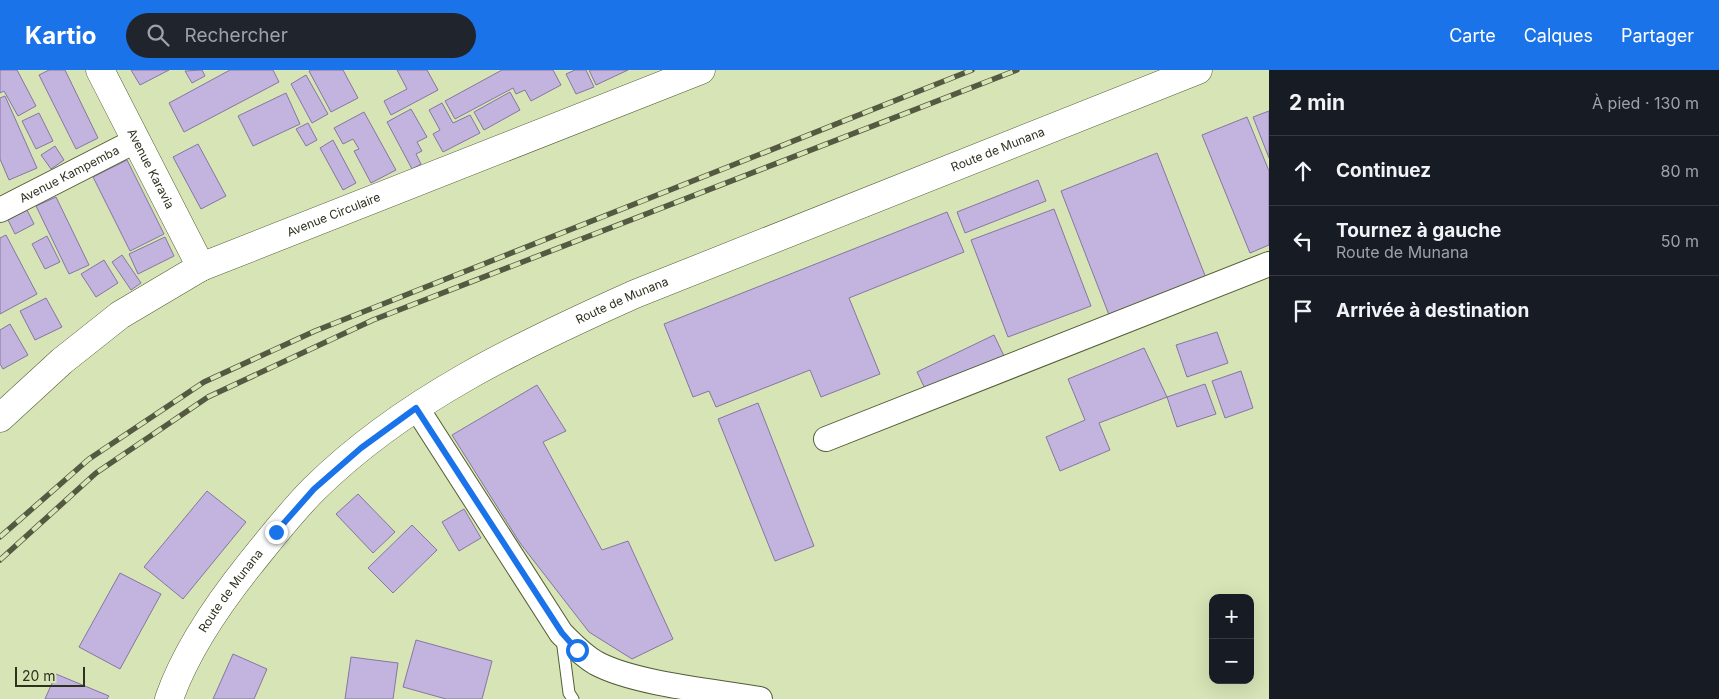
<!DOCTYPE html>
<html lang="fr">
<meta charset="utf-8">
<style>
body{margin:0;font-family:Inter,sans-serif;background:#20242c;color:#f1f3f6}
.controls{position:absolute;right:15px;bottom:15px;display:grid;overflow:hidden;border-radius:10px;box-shadow:0 5px 20px #0002}
.controls button{width:45px;height:45px;display:grid;place-items:center;padding:0;border:0;border-bottom:1px solid #363941;background:#171b24;color:#f1f3f6;font:25px sans-serif}
.scale{position:absolute;left:15px;bottom:12px;width:70px;box-sizing:border-box;padding-left:5px;border:2px solid #2d321f;border-top:0;font-size:14px;line-height:18px;white-space:nowrap;color:#2d321f;-webkit-text-stroke:4px #d7e4b6;paint-order:stroke}
.stop{position:absolute;width:15px;height:15px;margin:-11px;border:4px solid #1a73e8;border-radius:50%;background:#fff}
.stop.end{background:#1a73e8;border-color:#fff;box-shadow:0 1px 5px #0008}
.list{margin:0;padding:0;list-style:none}
h2{display:flex;justify-content:space-between;align-items:center;height:65px;margin:0;padding:0 20px;font-size:21px}
h2 small{font-size:16px;font-weight:400;color:#9ea1a6}
.list li{display:grid;grid-template-columns:32px 1fr auto;gap:15px;align-items:center;box-sizing:border-box;height:70px;padding:0 20px;border-top:1px solid #363941}
.list b{display:block;font-size:19px;white-space:nowrap}
.list p{margin:0;font-size:16px;white-space:nowrap;color:#9ea1a6}
.list em{font-size:16px;font-style:normal;color:#9ea1a6}
.icon{flex:none;width:28px;height:28px;fill:none;stroke:currentColor;stroke-width:2;stroke-linecap:round;stroke-linejoin:round}
.map{position:relative;flex:none;width:1269px;height:629px;overflow:hidden}
header{display:flex;align-items:center;gap:30px;box-sizing:border-box;height:70px;padding:0 25px;background:#1a73e8;color:#fff}
header strong{font-size:24px}
nav{display:flex;gap:28px;margin-inline-start:auto;font-size:18px}
.search{width:350px;height:45px;background:#20242c;display:flex;align-items:center;gap:12px;box-sizing:border-box;padding:0 18px;border-radius:28px;color:#9ea1a6;font-size:19px}
main{display:flex}
aside{flex:1;background:#171b24}
.map>svg:first-child{display:block}
.building{fill:#c2b3df;stroke:#8577a0}
.lines{fill:none;stroke-linecap:round;stroke-linejoin:round}
.service-casing{stroke:#525d34;stroke-width:13}
.minor-casing{stroke:#525d34;stroke-width:26}
.tertiary-casing{stroke:#525d34;stroke-width:29}
.secondary-casing{stroke:#525d34;stroke-width:29}
.service{stroke:#fff;stroke-width:11}
.minor{stroke:#fff;stroke-width:24}
.tertiary{stroke:#fff;stroke-width:28}
.secondary{stroke:#fff;stroke-width:28}
.rail-casing{stroke:#535a41;stroke-width:5.5}
.rail{stroke:#d7e4b6;stroke-width:4;stroke-dasharray:11;stroke-linecap:butt}
.route{stroke:#1a73e8;stroke-width:6}
.labels{text-anchor:middle;stroke-width:5;stroke-linejoin:round;paint-order:stroke}
.street-label{font-size:12px;fill:#2d321f;stroke:#d7e4b6}
</style>
<header>
<strong>Kartio</strong>
<div class="search"><svg class="icon" aria-label="search" viewBox="0 0 24 24"><circle cx="10" cy="10" r="6"/><path d="M15 15l6 6"/></svg>Rechercher</div>
<nav><a>Carte</a><a>Calques</a><a>Partager</a></nav>
</header>
<main>
<div class="map">
<svg width="1269" height="629" viewBox="0 0 1269 629">
<rect width="100%" height="100%" fill="#d7e4b6"/>
<g class="building">
<path d="M0 0H17L36 36 18 46 4 21 0 23Z"/>
<path d="M49 0H65L98 68 76 79 39 5Z"/>
<path d="M131 0H169L140 15Z"/>
<path d="M202 0 205 6 192 13 185 1Z"/>
<path d="M230 0H273L279 12 184 62 169 33Z"/>
<path d="M311 0H343L358 28 331 42 309 1Z"/>
<path d="M397 0H427L438 20 391 45 384 31 407 19Z"/>
<path d="M502 0H553L561 15 531 31 525 20 516 24 513 18 455 49 445 31Z"/>
<path d="M575 0H586L594 17 576 24 566 4Z"/>
<path d="M589 0H628L596 15Z"/>
<path d="M306 5 328 44 312 53 291 14Z"/>
<path d="M510 22 520 40 484 60 474 42Z"/>
<path d="M286 23 300 54 253 76 238 46Z"/>
<path d="M5 26 37 98 9 110 0 89V28Z"/>
<path d="M442 33 453 53 470 45 480 63 443 82 433 64 440 60 429 40Z"/>
<path d="M411 39 427 67 417 72 422 81 416 84 421 94 412 99 387 52Z"/>
<path d="M1269 41V88L1253 47Z"/>
<path d="M364 42 396 100 371 113 354 81 359 79 353 69 343 74 334 58Z"/>
<path d="M39 43 53 71 36 79 22 51Z"/>
<path d="M1247 47 1269 101V175L1250 183 1202 65Z"/>
<path d="M308 53 317 70 306 76 296 59Z"/>
<path d="M333 70 356 113 343 120 320 78Z"/>
<path d="M198 74 226 126 201 139 173 87Z"/>
<path d="M55 76 64 90 51 99 41 85Z"/>
<path d="M1157 83 1206 208 1109 245 1061 121Z"/>
<path d="M127 90 164 164 130 181 93 107Z"/>
<path d="M1038 110 1046 131 965 163 957 142Z"/>
<path d="M56 127 89 195 69 204 36 136Z"/>
<path d="M1054 139 1091 236 1008 267 971 170Z"/>
<path d="M27 140 34 154 15 164 8 150Z"/>
<path d="M947 142 964 182 849 228 880 304 821 327 810 300 716 337 709 321 693 327 664 254Z"/>
<path d="M6 165 37 224 0 244V168Z"/>
<path d="M47 166 60 192 45 199 32 174Z"/>
<path d="M165 167 174 186 138 204 129 184Z"/>
<path d="M122 185 141 213 131 220 112 192Z"/>
<path d="M104 190 118 213 96 227 81 204Z"/>
<path d="M46 228 62 257 35 270 20 241Z"/>
<path d="M10 254 28 285 3 299 0 294V260Z"/>
<path d="M1217 262 1228 293 1187 307 1176 275Z"/>
<path d="M994 265 1004 286 927 323 917 302Z"/>
<path d="M1144 278 1167 327 1099 353 1110 380 1060 401 1046 367 1085 350 1068 309Z"/>
<path d="M1241 301 1253 338 1225 348 1212 311Z"/>
<path d="M1205 314 1216 344 1177 357 1167 327Z"/>
<path d="M537 315 566 361 543 372 602 480 628 471 673 569 632 589 589 562 520 473 452 365Z"/>
<path d="M758 333 814 476 775 491 718 349Z"/>
<path d="M207 421 246 452 183 529 144 497Z"/>
<path d="M358 424 395 462 373 483 336 444Z"/>
<path d="M464 439 481 468 459 481 442 452Z"/>
<path d="M412 455 437 480 393 523 368 498Z"/>
<path d="M120 503 161 524 120 599 79 577Z"/>
<path d="M416 570 492 591 482 629H446L403 617Z"/>
<path d="M233 584 267 599 254 629H213Z"/>
<path d="M351 587 398 593 393 629H345Z"/>
<path d="M56 604 109 626 107 629H45Z"/>
</g>
<g class="lines">
<g class="service-casing">
<path id="service" d="M562 569 569 623 573 629"/>
</g>
<g class="minor-casing">
<g id="minor">
<path id="s1" d="M0 140 137 70"/>
<path d="M416 337 561 563C572 574 582 585 596 593 635 614 714 621 760 629"/>
<path d="M826 369 1269 194"/>
</g>
</g>
<g class="tertiary-casing">
<g id="tertiary">
<path id="s2" d="M100 0 201 197"/>
<path id="s3" d="M0 348 62 291 120 245 201 197 701 0"/>
</g>
</g>
<g class="secondary-casing">
<g id="secondary">
<path id="s4" d="M169 629C186 580 218 534 250 494 271 468 291 442 314 419 404 330 521 275 635 224L1198 0"/>
</g>
</g>
<use href="#service" class="service"/>
<use href="#minor" class="minor"/>
<use href="#tertiary" class="tertiary"/>
<use href="#secondary" class="secondary"/>
<g class="rail-casing">
<g id="rail">
<path d="M0 467 89 389 204 312 315 261 972 0"/>
<path d="M0 490 96 403 208 327 373 250 1017 0"/>
</g>
</g>
<use href="#rail" class="rail"/>
</g>
<g class="lines">
<path class="route" d="M276 462 314 419 361 378 416 338 562 563 577 580"/>
</g>
<g class="labels">
<g class="street-label">
<text dy="4" stroke="none"><textPath href="#s4" startOffset="1025">Route de Munana</textPath></text>
<text dy="4" stroke="none"><textPath href="#s2" startOffset="111">Avenue Karavia</textPath></text>
<text dy="4" stroke="none"><textPath href="#s1" startOffset="78">Avenue Kampemba</textPath></text>
<text dy="4" stroke="none"><textPath href="#s3" startOffset="395">Avenue Circulaire</textPath></text>
<text dy="4" stroke="none"><textPath href="#s4" startOffset="620">Route de Munana</textPath></text>
<text dy="4" stroke="none"><textPath href="#s4" startOffset="125">Route de Munana</textPath></text>
</g>
</g>
</svg>
<div class="controls">
<button>+</button>
<button>−</button>
</div>
<div class="scale">20 m</div>
<div class="stop" style="left:577px;top:580px"></div>
<div class="stop end" style="left:276px;top:462px"></div>
</div>
<aside>
<h2>2 min<small>À pied · 130 m</small></h2>
<ul class="list">
<li><svg class="icon" aria-label="ahead" viewBox="0 0 24 24"><path d="M12 20V5M6 11l6-6 6 6"/></svg><div><b>Continuez</b></div><em>80 m</em></li>
<li><svg class="icon" aria-label="left" viewBox="0 0 24 24"><path d="M17 20v-9H6M10 6l-5 5 5 5"/></svg><div><b>Tournez à gauche</b><p>Route de Munana</p></div><em>50 m</em></li>
<li><svg class="icon" aria-label="arrive" viewBox="0 0 24 24"><path d="M6 21V4h12l-3 4 3 4H6"/></svg><div><b>Arrivée à destination</b></div></li>
</ul>
</aside>
</main>
